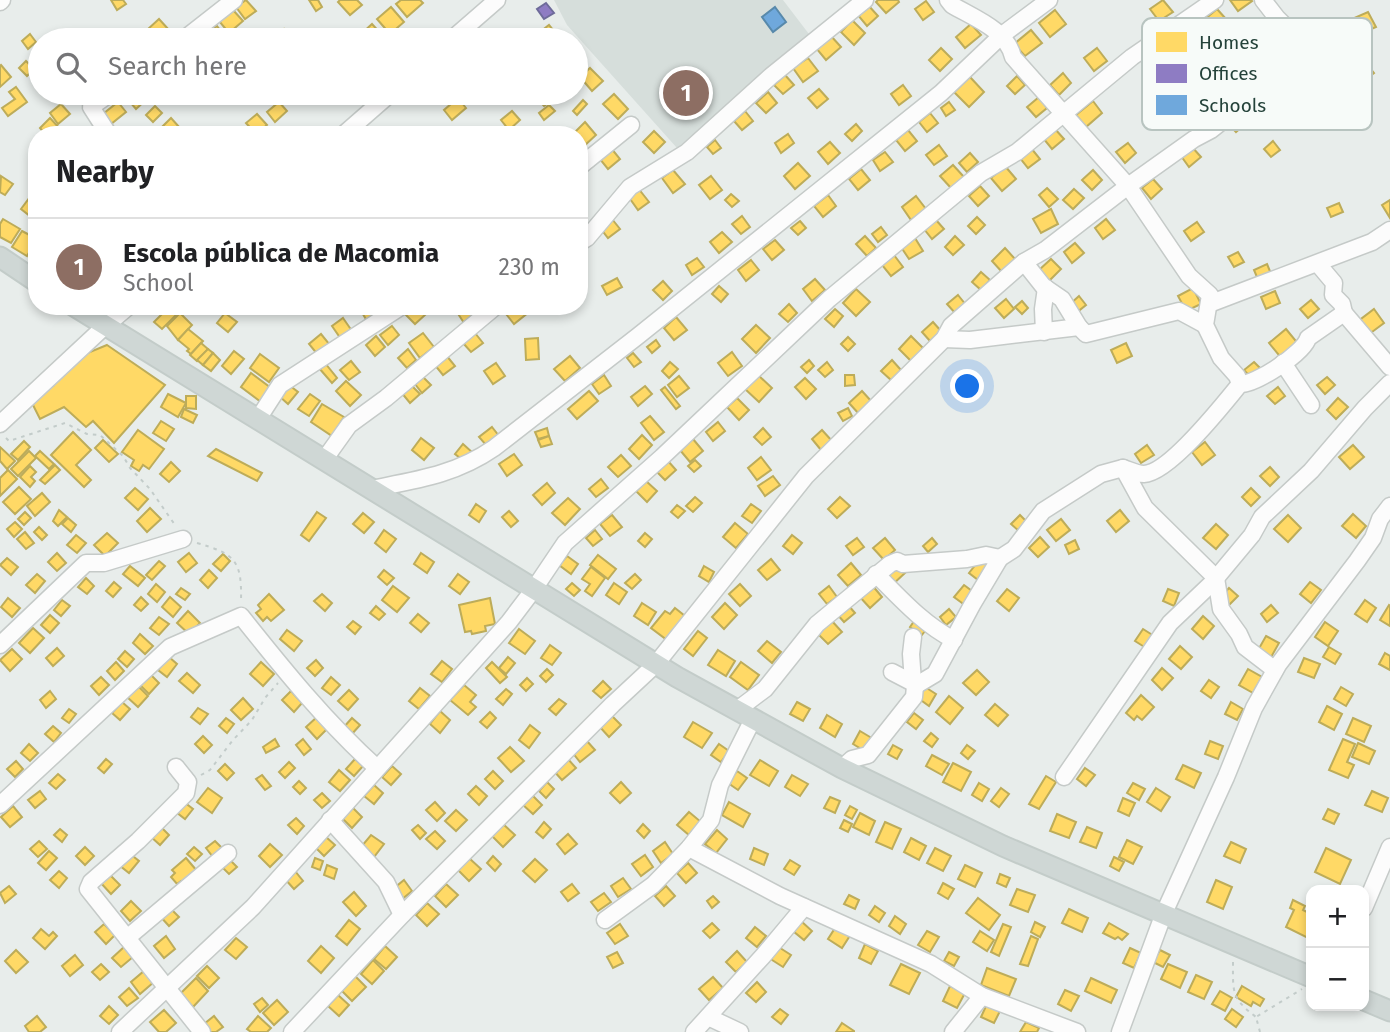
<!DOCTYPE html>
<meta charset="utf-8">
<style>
body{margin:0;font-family:"Fira Sans",sans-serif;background:#f6f6f6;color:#202124}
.controls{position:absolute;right:21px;bottom:21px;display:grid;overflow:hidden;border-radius:14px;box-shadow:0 4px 10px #0003}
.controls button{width:63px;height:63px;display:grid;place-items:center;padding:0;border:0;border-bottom:2px solid #e0e0e0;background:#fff;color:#202124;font:35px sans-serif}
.you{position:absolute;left:968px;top:387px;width:24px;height:24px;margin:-18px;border:5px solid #fff;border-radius:50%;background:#1a73e8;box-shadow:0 0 0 10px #1a73e833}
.badge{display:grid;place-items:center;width:46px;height:46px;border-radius:50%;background:#2563eb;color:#fff;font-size:23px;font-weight:700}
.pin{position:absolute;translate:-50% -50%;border:4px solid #fff;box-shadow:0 2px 7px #0006}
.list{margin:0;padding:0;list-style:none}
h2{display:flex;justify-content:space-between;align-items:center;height:91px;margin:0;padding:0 28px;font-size:30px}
h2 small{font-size:23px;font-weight:400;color:#757577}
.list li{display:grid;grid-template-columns:46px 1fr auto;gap:21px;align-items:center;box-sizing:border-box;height:98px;padding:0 28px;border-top:2px solid #e0e0e0}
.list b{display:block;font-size:26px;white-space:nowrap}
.list p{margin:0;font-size:23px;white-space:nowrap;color:#757577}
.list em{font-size:23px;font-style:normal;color:#757577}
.icon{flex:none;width:38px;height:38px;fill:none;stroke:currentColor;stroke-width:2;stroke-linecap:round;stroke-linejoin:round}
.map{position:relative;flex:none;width:1390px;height:1032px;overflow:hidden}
.search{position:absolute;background:#fff;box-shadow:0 4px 10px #0003;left:28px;top:28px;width:560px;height:77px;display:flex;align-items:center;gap:18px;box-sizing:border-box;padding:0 24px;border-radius:38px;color:#757577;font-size:26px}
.panel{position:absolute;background:#fff;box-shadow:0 4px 10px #0003;left:28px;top:126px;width:560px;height:189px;border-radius:28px}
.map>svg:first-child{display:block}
.built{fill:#d6dedb}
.homes{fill:#ffd966;stroke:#bdac59;stroke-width:2}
.offices{fill:#8e7cc3;stroke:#6e6b9a;stroke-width:2}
.schools{fill:#6fa8dc;stroke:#5889ab;stroke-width:2}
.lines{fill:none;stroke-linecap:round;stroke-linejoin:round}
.minor-casing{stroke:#c5cac8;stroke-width:19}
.major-casing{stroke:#c3ccc9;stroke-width:23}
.path{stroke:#c3ccca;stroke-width:2;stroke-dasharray:3.5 5;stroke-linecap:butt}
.minor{stroke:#fcfcfc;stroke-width:16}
.major{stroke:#cfd7d5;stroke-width:19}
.key{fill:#f7fbf9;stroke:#b8c4c0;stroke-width:2}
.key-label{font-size:19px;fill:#24423a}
</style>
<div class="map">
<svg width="1390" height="1032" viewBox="0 0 1390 1032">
<rect width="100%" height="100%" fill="#e8edeb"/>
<path class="built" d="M554 0H783L812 38 677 148 567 25Z"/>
<g class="homes">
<path d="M111 0H123L126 4 117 10Z"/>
<path d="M246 0 256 11 245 19 236 7Z"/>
<path d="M309 0H318L322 7 316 11Z"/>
<path d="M340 0H357L362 5 350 15 338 2Z"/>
<path d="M401 0H420L423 3 407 17 396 4Z"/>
<path d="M878 0H898L899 2 886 13 876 2Z"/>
<path d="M1163 0 1173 12 1159 21 1150 9Z"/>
<path d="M1230 0H1251L1252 1 1238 11Z"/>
<path d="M926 1 934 12 923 20 915 9Z"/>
<path d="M868 5 878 16 867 26 857 14Z"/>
<path d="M391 7 404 22 390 34 377 19Z"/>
<path d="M1217 9 1226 19 1213 30 1204 20Z"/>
<path d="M233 10 243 21 229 33 219 21Z"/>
<path d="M1055 10 1066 24 1050 37 1039 23Z"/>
<path d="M1368 12 1376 27 1360 34 1352 19Z"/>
<path d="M159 19 169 30 157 40 148 29Z"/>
<path d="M852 20 865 33 854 45 841 32Z"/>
<path d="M372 24 382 35 376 40H367L361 34Z"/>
<path d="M971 24 981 35 965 48 956 37Z"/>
<path d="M549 25 558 36 553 40H541L536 35Z"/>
<path d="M217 26 228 40H199Z"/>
<path d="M284 29 290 38 278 40 275 35Z"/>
<path d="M1031 30 1042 43 1025 56 1014 44Z"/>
<path d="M30 34 36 42 28 49 22 41Z"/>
<path d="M831 36 841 47 826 60 816 48Z"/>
<path d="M941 48 952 59 940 71 929 60Z"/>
<path d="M1097 48 1107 61 1094 71 1084 58Z"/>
<path d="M808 58 818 71 803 82 793 68Z"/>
<path d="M26 61 34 69 27 76 19 68Z"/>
<path d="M1367 64 1374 73 1365 80 1358 72Z"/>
<path d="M1 65 11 77 0 87V66Z"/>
<path d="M590 68 603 81 592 91 580 77Z"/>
<path d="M1063 73 1071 83 1059 95 1050 85Z"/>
<path d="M785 75 794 85 783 94 774 85Z"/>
<path d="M1017 76 1025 85 1015 94 1007 86Z"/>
<path d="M970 77 984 92 969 107 954 92Z"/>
<path d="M903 85 911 96 899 105 891 94Z"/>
<path d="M16 87 27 102 8 116 2 108 15 99 9 92Z"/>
<path d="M819 89 828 99 817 108 808 98Z"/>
<path d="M768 92 777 103 766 113 756 103Z"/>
<path d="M127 93H144L149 97 136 109 124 95Z"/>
<path d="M539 93H551L555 98 544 106 535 96Z"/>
<path d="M614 94 628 109 618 119 603 104Z"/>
<path d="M1039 97 1047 108 1036 117 1027 107Z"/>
<path d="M458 98 466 108 452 120 444 110Z"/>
<path d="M583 100 587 104 577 115 573 111Z"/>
<path d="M1093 101 1102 113 1086 127 1076 115Z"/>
<path d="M118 102 126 112 111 124 103 114Z"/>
<path d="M279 102 287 111 275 122 267 112Z"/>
<path d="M949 102 955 110 946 116 941 108Z"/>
<path d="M61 104 70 114 58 124 50 113Z"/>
<path d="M549 105 555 111 544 120 539 113Z"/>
<path d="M155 106 162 113 153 122 146 115Z"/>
<path d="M1241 107 1251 119 1236 132 1225 120Z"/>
<path d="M512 111 520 120 509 130 501 120Z"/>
<path d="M745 111 753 121 742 130 734 121Z"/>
<path d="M930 113 938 123 927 132 919 122Z"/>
<path d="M257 114 267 125 256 134 246 123Z"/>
<path d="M50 118 61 130 56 135H46L40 128Z"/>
<path d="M171 118 180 128 173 135 162 127Z"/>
<path d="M585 122 596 135 584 146 579 141V135L573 134Z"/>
<path d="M856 124 862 131 852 141 845 134Z"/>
<path d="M1055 129 1064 139 1052 149 1043 138Z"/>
<path d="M908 130 917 141 905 151 896 140Z"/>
<path d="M654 131 665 142 654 153 643 142Z"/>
<path d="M788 134 794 143 781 153 775 143Z"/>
<path d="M715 140 721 148 713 154 707 147Z"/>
<path d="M1273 141 1280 150 1271 157 1264 149Z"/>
<path d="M830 142 840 153 828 164 818 152Z"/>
<path d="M1128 143 1136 153 1125 163 1116 152Z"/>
<path d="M939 145 947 156 934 165 926 155Z"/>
<path d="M1192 147 1201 157 1189 167 1181 156Z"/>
<path d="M611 148 620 159 608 169 599 158Z"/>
<path d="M1031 148 1040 159 1028 168 1020 158Z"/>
<path d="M885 152 893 162 880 171 873 160Z"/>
<path d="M970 153 978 162 967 172 959 163Z"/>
<path d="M798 163 810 176 795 189 784 176Z"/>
<path d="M953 165 964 177 951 188 940 176Z"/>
<path d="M1005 166 1016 179 1002 191 991 178Z"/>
<path d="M861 169 870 180 858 190 849 179Z"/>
<path d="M673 170 685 184 673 193 662 178Z"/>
<path d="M1093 170 1102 180 1092 190 1082 180Z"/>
<path d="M1 176 13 184 5 195 0 192Z"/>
<path d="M711 176 722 190 710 199 699 185Z"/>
<path d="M1153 179 1162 189 1151 199 1142 188Z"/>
<path d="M980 186 989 196 978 206 969 196Z"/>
<path d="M638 188 649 202 638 210 628 196Z"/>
<path d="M1047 188 1058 199 1049 207 1039 195Z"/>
<path d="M1074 189 1084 198 1073 209 1063 200Z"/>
<path d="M33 193 37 196 35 220 21 209Z"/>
<path d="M731 194 739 201 732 207 725 200Z"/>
<path d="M828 195 836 206 823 217 814 206Z"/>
<path d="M916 196 926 209 911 220 902 207Z"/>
<path d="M1390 200V218L1382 205Z"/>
<path d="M1339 203 1343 212 1331 217 1327 208Z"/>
<path d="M1051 209 1058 224 1041 233 1033 219Z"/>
<path d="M742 216 750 227 741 234 732 224Z"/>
<path d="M977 217 985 225 976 234 968 226Z"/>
<path d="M3 219 20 229 11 243 0 237V224Z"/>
<path d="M612 219 620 229 608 238 601 229Z"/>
<path d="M1106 219 1115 230 1103 239 1095 228Z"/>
<path d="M936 220 944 229 932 239 924 229Z"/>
<path d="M800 221 806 228 798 235 791 228Z"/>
<path d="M1197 222 1204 232 1191 241 1184 231Z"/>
<path d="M881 227 887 235 878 242 872 234Z"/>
<path d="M22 231 37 239 27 256 12 247Z"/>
<path d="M722 232 732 242 719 253 710 242Z"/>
<path d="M865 236 876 248 867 256 856 244Z"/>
<path d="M955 236 964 245 953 255 945 247Z"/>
<path d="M915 238 923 251 909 259 901 247Z"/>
<path d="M775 240 784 250 772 260 763 249Z"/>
<path d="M1075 243 1084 253 1072 263 1064 252Z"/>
<path d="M1005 248 1015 259 1002 272 992 261Z"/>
<path d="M1238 252 1244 262 1234 267 1228 257Z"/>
<path d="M894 255 903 267 891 276 882 265Z"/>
<path d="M697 258 704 267 692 275 686 265Z"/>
<path d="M1051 259 1061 269 1049 281 1039 270Z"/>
<path d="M751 260 759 270 746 281 738 270Z"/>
<path d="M1267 264 1272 276 1259 282 1254 270Z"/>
<path d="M981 272 990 280 981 290 972 282Z"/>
<path d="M617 278 622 287 607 295 602 286Z"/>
<path d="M815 279 825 290 812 301 803 289Z"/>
<path d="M663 281 672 291 663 300 653 290Z"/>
<path d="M719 286 728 294 721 302 712 294Z"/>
<path d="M1193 288 1201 304 1186 311 1178 296Z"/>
<path d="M856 289 870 302 856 316 843 303Z"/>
<path d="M1275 291 1280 303 1266 309 1261 297Z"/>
<path d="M958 295 966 305 955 313 947 304Z"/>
<path d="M1079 296 1086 305 1076 313 1069 305Z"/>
<path d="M1006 299 1014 309 1004 318 995 308Z"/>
<path d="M1311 300 1319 309 1308 318 1300 309Z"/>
<path d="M1022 301 1028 308 1022 314 1015 307Z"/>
<path d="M789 304 797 313 788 322 779 314Z"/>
<path d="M170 306H174L179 312 162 329 154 322Z"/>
<path d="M364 306H383L385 310 367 321 360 309Z"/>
<path d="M414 306H417L425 315 415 324 405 314Z"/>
<path d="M460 306H474L479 314 464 323 455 309Z"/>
<path d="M506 306H524L529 312 514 324 502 309Z"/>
<path d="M835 309 843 316 834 327 825 319Z"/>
<path d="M1374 309 1384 323 1368 335 1357 322Z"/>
<path d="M180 313 192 325 178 340 167 326Z"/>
<path d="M225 313 237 322 228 332 217 323Z"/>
<path d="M676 317 687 330 674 340 664 328Z"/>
<path d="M343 318 352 331 341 339 332 326Z"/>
<path d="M933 322 941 331 930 341 922 332Z"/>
<path d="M756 325 770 338 756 353 742 339Z"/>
<path d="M392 326 399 335 388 345 380 335Z"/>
<path d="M188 329 203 341 191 354 187 351 189 349 178 340Z"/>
<path d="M1286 329 1300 346 1283 360 1269 343Z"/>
<path d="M423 333 434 347 420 358 409 343Z"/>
<path d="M475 333 483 343 471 352 463 343Z"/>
<path d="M321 334 330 345 318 355 309 344Z"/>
<path d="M376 336 385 347 375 356 366 345Z"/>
<path d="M911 336 924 349 911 361 899 349Z"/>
<path d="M848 337 855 344 848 351 841 344Z"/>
<path d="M538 338 539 359 526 360 525 339Z"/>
<path d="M656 340 660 346 652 353 647 347Z"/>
<path d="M201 343 208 349 197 361 190 355Z"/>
<path d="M1126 343 1132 356 1117 363 1111 350Z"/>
<path d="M107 345 165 385 114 443 93 421 86 427 64 407 40 419 31 401 53 386 52 384 85 354Z"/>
<path d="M208 349 213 353 203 365 197 360Z"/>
<path d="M408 349 416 360 407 368 398 358Z"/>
<path d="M234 351 244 359 231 374 222 366Z"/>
<path d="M732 352 742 366 728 376 718 363Z"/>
<path d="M213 353 220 360 211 371 203 365Z"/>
<path d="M633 353 641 362 634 367 627 358Z"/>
<path d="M260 354 279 368 269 382 250 368Z"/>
<path d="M446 355 455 366 443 375 434 364Z"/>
<path d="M570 356 580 368 565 381 554 369Z"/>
<path d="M809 360 814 366 807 373 801 367Z"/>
<path d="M892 360 901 370 891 380 881 371Z"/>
<path d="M351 361 360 372 349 380 340 370Z"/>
<path d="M670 362 678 369 669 378 662 371Z"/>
<path d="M827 362 833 370 825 377 818 370Z"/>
<path d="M1254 362 1262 370 1252 379 1244 370Z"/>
<path d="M325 363 337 378 332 383 319 368Z"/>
<path d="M496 363 505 376 493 384 484 371Z"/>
<path d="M251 373 271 388 261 402 241 387Z"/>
<path d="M604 375 611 386 599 394 592 384Z"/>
<path d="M758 375 772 388 759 402 745 389Z"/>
<path d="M845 375H854L855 385 845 386Z"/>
<path d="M679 376 689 388 677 397 668 385Z"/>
<path d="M423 377 431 385 422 393 415 384Z"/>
<path d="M1327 377 1335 385 1325 394 1317 385Z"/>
<path d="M805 378 816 389 806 399 795 387Z"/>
<path d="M346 381 361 395 350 406 336 391Z"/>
<path d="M410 384 420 394 410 403 401 392Z"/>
<path d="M289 385 298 392 288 404 279 396Z"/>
<path d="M645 386 652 394 638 406 631 397Z"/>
<path d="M665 387 680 406 676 409 661 390Z"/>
<path d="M1278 387 1285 396 1275 404 1267 396Z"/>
<path d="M589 391 598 401 577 419 568 409Z"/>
<path d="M862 391 872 402 859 414 849 403Z"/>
<path d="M168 394 186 403 178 417 161 407Z"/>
<path d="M310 394 320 401 309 416 298 409Z"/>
<path d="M186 396H196V409L186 408Z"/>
<path d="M737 398 749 410 739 420 727 407Z"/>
<path d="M1338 398 1348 407 1336 419 1327 410Z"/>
<path d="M322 404 344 417 332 436 311 422Z"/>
<path d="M848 408 852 416 843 421 838 413Z"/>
<path d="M184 409 197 415 193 423 181 417Z"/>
<path d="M650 416 664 432 654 440 641 423Z"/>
<path d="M161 421 174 429 166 441 153 433Z"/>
<path d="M718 422 725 431 713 441 706 432Z"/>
<path d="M492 427 499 436 486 445 479 437Z"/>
<path d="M547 428 549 436 538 439 535 432Z"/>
<path d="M763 428 771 437 762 445 754 437Z"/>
<path d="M138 430 164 449 149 469 143 465 139 471 131 466 134 460 122 452Z"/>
<path d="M822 430 832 441 821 450 812 439Z"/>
<path d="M73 432 91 450 76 465 91 480 84 487 51 455Z"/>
<path d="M642 435 652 445 639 459 629 449Z"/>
<path d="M549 436 552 444 541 447 538 440Z"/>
<path d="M421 438 434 448 424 460 412 450Z"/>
<path d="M693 439 703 451 690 462 680 450Z"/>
<path d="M103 440 118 454 109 462 95 448Z"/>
<path d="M24 441 30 447 18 460 11 454Z"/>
<path d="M1205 442 1215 455 1202 465 1192 452Z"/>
<path d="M463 444 473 453 465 462 455 454Z"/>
<path d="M1147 445 1154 455 1141 463 1135 454Z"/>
<path d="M1353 445 1364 457 1350 469 1339 457Z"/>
<path d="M0 447 15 461 7 469 0 461Z"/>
<path d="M216 449 262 473 257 481 208 456Z"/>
<path d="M29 451 36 458 18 476 11 469Z"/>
<path d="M40 451 54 464 49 469 35 456Z"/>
<path d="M514 454 522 465 507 476 499 464Z"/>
<path d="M621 455 631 466 618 477 608 467Z"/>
<path d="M761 457 771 470 757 480 748 468Z"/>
<path d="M695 460 701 466 694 472 688 466Z"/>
<path d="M668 461 676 470 665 480 657 472Z"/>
<path d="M171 462 180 471 169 482 160 474Z"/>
<path d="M55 465 60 470 45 484 40 480Z"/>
<path d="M30 466 36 472 31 477 35 481 30 487 20 477Z"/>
<path d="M1270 467 1279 477 1270 486 1260 476Z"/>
<path d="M8 470 17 479 0 496V478Z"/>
<path d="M773 476 780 485 765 496 758 486Z"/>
<path d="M601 479 608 488 596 497 589 489Z"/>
<path d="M646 481 657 491 647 502 636 491Z"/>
<path d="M547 483 555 493 542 505 533 495Z"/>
<path d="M19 487 31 499 15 514 3 502Z"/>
<path d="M135 488 148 499 138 510 125 498Z"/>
<path d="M1251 488 1260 497 1251 506 1242 497Z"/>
<path d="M42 493 50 502 35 516 27 506Z"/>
<path d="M695 497 702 503 693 512 686 506Z"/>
<path d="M840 497 850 506 837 518 828 509Z"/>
<path d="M568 498 580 509 565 525 552 513Z"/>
<path d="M476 504 486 511 479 522 469 515Z"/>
<path d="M751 504 761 511 752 523 742 516Z"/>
<path d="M677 505 685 511 678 518 671 512Z"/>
<path d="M150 508 161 519 147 532 137 521Z"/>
<path d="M59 510 67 517 58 526 53 521Z"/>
<path d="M1120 510 1129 521 1116 532 1107 521Z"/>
<path d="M509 511 518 521 511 527 502 517Z"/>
<path d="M25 512 31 518 24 525 18 519Z"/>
<path d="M317 512 326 518 309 541 301 535Z"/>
<path d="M363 513 374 522 364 533 353 524Z"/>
<path d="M1353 514 1366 526 1356 538 1342 526Z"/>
<path d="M612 515 622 527 610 536 600 524Z"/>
<path d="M1020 515 1028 523 1020 532 1011 524Z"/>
<path d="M1288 515 1301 528 1288 542 1274 529Z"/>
<path d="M68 518 76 525 71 532 62 524Z"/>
<path d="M1061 519 1070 530 1056 541 1047 530Z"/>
<path d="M15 522 22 529 14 537 7 529Z"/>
<path d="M735 523 748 534 736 548 723 537Z"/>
<path d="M1216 524 1228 535 1216 549 1203 538Z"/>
<path d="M39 527 47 535 42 540 34 532Z"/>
<path d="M384 530 396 539 386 552 375 543Z"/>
<path d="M595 530 602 539 593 546 586 538Z"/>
<path d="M25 532 34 543 26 549 17 539Z"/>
<path d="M107 533 118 543 105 556 94 545Z"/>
<path d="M645 533 652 539 645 547 638 541Z"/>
<path d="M76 535 86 543 77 553 67 545Z"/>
<path d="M792 535 802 543 793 554 783 546Z"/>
<path d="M1040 537 1049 547 1038 557 1029 548Z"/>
<path d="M857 538 864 547 853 555 846 546Z"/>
<path d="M885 538 895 550 884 560 873 548Z"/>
<path d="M932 538 937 544 928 552 923 546Z"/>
<path d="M1075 540 1079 549 1069 554 1065 545Z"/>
<path d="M57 553 66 563 57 571 48 562Z"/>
<path d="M189 553 197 563 186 572 178 562Z"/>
<path d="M421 553 434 562 427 573 414 564Z"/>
<path d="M223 554 230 561 221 571 213 564Z"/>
<path d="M598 555 616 569 608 579 590 565Z"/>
<path d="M567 556 578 564 571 574 559 565Z"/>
<path d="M7 558 18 567 11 575 0 565Z"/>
<path d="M981 558 994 568 982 583 969 573Z"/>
<path d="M771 559 780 570 767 580 758 570Z"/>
<path d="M159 561 165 566 152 580 146 575Z"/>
<path d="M851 563 861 575 848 586 838 575Z"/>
<path d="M896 564 905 573 892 585 883 576Z"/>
<path d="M130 566 145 578 138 586 123 574Z"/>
<path d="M704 566 714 572 709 582 699 576Z"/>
<path d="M591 567 605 578 592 596 585 591 590 584 582 579Z"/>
<path d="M209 570 217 578 208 588 200 580Z"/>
<path d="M384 570 394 578 387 585 378 577Z"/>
<path d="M37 574 45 581 35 593 26 585Z"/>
<path d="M458 574 469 582 460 594 449 586Z"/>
<path d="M635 574 641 580 632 589 625 583Z"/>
<path d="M86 578 94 586 87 594 78 587Z"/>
<path d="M114 582 121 588 113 597 106 591Z"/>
<path d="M1310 582 1321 590 1311 603 1300 594Z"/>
<path d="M572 583 580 590 574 596 566 589Z"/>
<path d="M614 583 627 592 619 604 606 595Z"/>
<path d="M156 584 165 592 157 602 148 594Z"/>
<path d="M740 584 751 596 740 606 729 594Z"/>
<path d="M872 585 882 597 870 608 859 596Z"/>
<path d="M964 585 976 594 966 606 954 597Z"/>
<path d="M393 586 409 598 397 612 382 600Z"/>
<path d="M829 586 837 597 827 604 819 594Z"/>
<path d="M181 588 190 594 185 600 176 594Z"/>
<path d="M1229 588 1238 596 1228 606 1220 598Z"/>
<path d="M1007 589 1019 598 1009 611 997 601Z"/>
<path d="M1168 589 1179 593 1174 606 1163 601Z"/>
<path d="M269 594 284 610 271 621 267 617 263 621 256 613 261 609 258 605Z"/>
<path d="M322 594 332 603 325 611 314 601Z"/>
<path d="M141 597 148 604 141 611 134 605Z"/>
<path d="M170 597 181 607 173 617 162 607Z"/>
<path d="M8 598 20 608 12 617 1 607Z"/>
<path d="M490 598 495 624 485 626 486 631 472 634 471 631 465 632 459 605Z"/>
<path d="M62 600 70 606 61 616 54 610Z"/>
<path d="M1365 600 1376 608 1367 622 1355 614Z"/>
<path d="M642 603 656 612 648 625 634 616Z"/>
<path d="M725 603 737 615 724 629 712 617Z"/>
<path d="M848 605 855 613 844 622 837 614Z"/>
<path d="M1271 605 1278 613 1267 622 1261 614Z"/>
<path d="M1389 605 1390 606V626L1380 620Z"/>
<path d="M376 606 385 614 379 620 370 613Z"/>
<path d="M675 608 685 616 667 640 651 628 665 611 670 614Z"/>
<path d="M949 609 956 617 946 625 940 617Z"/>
<path d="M188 611 200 623 189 634 177 623Z"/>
<path d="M418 614 429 623 421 632 410 623Z"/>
<path d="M50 615 59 623 50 633 41 625Z"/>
<path d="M1203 616 1214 626 1203 639 1192 629Z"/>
<path d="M159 617 169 624 159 635 150 628Z"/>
<path d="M917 617 929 626 921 636 910 627Z"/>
<path d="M831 620 842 632 828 644 817 633Z"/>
<path d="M353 621 361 627 355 634 347 627Z"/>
<path d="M1325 622 1338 631 1328 646 1315 637Z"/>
<path d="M33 628 44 638 30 653 19 643Z"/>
<path d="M519 629 535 641 525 654 509 643Z"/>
<path d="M1143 629 1154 636 1146 648 1135 641Z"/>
<path d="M287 630 302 641 294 651 280 639Z"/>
<path d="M698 631 707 638 693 656 684 649Z"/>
<path d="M140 634 153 646 145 654 133 643Z"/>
<path d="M1266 636 1279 643 1270 659 1257 652Z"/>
<path d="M767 641 781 652 772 663 758 651Z"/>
<path d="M550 645 561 653 552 665 541 658Z"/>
<path d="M1180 646 1192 657 1181 669 1169 659Z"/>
<path d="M1329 647 1341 654 1335 664 1323 657Z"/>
<path d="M57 648 64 656 53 666 46 658Z"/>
<path d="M12 649 22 659 10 671 0 660Z"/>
<path d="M718 650 735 661 726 676 708 665Z"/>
<path d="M125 651 134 659 127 667 118 659Z"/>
<path d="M1385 653 1390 656V670L1379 664Z"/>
<path d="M169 657 177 664 167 677 158 670Z"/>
<path d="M508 657 515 663 506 674 499 668Z"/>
<path d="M1304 658 1320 664 1314 678 1298 672Z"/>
<path d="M316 660 323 668 315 676 307 668Z"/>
<path d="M442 661 452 669 442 682 431 674Z"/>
<path d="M116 662 124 671 115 680 107 671Z"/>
<path d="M261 662 274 674 263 686 250 674Z"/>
<path d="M492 662 507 677 500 683 486 668Z"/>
<path d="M741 662 759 675 748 690 730 677Z"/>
<path d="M1162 668 1173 678 1162 690 1152 680Z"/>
<path d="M547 669 553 675 546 682 540 676Z"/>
<path d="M1248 669 1262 677 1253 693 1239 685Z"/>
<path d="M977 670 989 682 976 695 963 683Z"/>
<path d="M187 673 200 685 193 693 179 681Z"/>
<path d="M150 674 159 683 149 694 140 685Z"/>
<path d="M101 677 109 685 99 695 91 686Z"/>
<path d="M331 677 340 685 331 695 322 688Z"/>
<path d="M527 678 533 684 526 691 520 685Z"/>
<path d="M1209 680 1219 687 1211 698 1201 691Z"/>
<path d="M603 681 611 689 601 698 593 691Z"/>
<path d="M464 685 476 695 470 702 476 707 468 715 450 700Z"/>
<path d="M138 686 148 696 138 707 127 697Z"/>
<path d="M925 687 936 694 929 706 918 698Z"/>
<path d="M1341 687 1353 694 1346 706 1334 699Z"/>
<path d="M420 688 430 696 419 709 409 701Z"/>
<path d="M506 689 512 694 503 705 496 699Z"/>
<path d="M349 690 358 699 348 710 338 701Z"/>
<path d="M50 691 56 699 46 708 40 700Z"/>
<path d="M291 691 302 703 294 712 282 700Z"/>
<path d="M1141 695 1154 707 1142 720 1137 716 1134 720 1126 713Z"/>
<path d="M949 696 963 708 950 724 936 712Z"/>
<path d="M243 698 253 709 241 720 231 710Z"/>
<path d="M559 699 566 704 556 715 549 709Z"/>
<path d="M122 702 130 709 120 720 112 713Z"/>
<path d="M797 702 810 709 803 721 790 714Z"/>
<path d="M1231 702 1243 709 1237 720 1225 714Z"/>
<path d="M995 704 1008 715 998 726 985 715Z"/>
<path d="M1327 706 1342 714 1334 730 1319 722Z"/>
<path d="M198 708 208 714 200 724 191 717Z"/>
<path d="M69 709 76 714 69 723 62 718Z"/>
<path d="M440 711 450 720 440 733 430 724Z"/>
<path d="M490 712 496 718 487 728 480 722Z"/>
<path d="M914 713 923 720 916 729 907 722Z"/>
<path d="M611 715 621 725 609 737 599 726Z"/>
<path d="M827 715 842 724 835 737 820 728Z"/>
<path d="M317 717 328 728 317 739 306 727Z"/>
<path d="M226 718 234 724 227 733 219 726Z"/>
<path d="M352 718 360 725 351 735 343 728Z"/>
<path d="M1353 718 1371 726 1364 742 1346 734Z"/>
<path d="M693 722 712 733 702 748 684 737Z"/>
<path d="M530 725 540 733 529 748 519 740Z"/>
<path d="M53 726 61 733 54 742 45 734Z"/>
<path d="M860 731 875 740 868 753 853 744Z"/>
<path d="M931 733 938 739 932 747 924 741Z"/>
<path d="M203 736 212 745 204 753 195 744Z"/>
<path d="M275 739 279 746 266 753 263 747Z"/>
<path d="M303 739 311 749 304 755 296 745Z"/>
<path d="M1343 739 1355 744 1347 762 1354 765 1348 778 1329 770Z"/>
<path d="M586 740 595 750 580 762 572 752Z"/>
<path d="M1210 741 1223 746 1218 759 1205 754Z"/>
<path d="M1358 743 1375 751 1369 764 1352 757Z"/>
<path d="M29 744 38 753 30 761 21 753Z"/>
<path d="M719 744 729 751 721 762 711 755Z"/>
<path d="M893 745 902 750 897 759 888 754Z"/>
<path d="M967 745 975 751 968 759 961 753Z"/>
<path d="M510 747 524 761 511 772 498 758Z"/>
<path d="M932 755 949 764 942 775 926 766Z"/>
<path d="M567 758 576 768 562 780 553 770Z"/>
<path d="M106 759 112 764 104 773 98 768Z"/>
<path d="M355 759 363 766 354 776 346 769Z"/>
<path d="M760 760 778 771 769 786 750 775Z"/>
<path d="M16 761 23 769 15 777 7 769Z"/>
<path d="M289 762 295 768 285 778 279 772Z"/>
<path d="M953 763 971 772 961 791 943 782Z"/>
<path d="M225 764 234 773 227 780 218 771Z"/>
<path d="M1183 765 1201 773 1194 788 1176 779Z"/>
<path d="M392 766 401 774 391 785 382 777Z"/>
<path d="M1085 768 1095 775 1086 786 1077 779Z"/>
<path d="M339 770 350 780 340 791 329 782Z"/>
<path d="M493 771 503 781 495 789 485 779Z"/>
<path d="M737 771 747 778 738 790 728 783Z"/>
<path d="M58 774 65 780 56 789 49 783Z"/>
<path d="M262 775 271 786 265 790 256 779Z"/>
<path d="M792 775 808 784 800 796 785 787Z"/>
<path d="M1046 776 1056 782 1039 809 1029 804Z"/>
<path d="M299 781 306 788 300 794 293 787Z"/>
<path d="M547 782 554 789 546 798 539 791Z"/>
<path d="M621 782 631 793 620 803 610 793Z"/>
<path d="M979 783 989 789 982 801 972 795Z"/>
<path d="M1133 783 1145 789 1139 800 1127 793Z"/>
<path d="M374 785 383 793 374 804 364 796Z"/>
<path d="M476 786 487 796 479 805 468 794Z"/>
<path d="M208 788 222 798 212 813 197 802Z"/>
<path d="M1001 788 1009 794 999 807 991 801Z"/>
<path d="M1156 788 1170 797 1161 811 1147 802Z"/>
<path d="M40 791 46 799 35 808 28 800Z"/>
<path d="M1372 791 1388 798 1382 812 1365 805Z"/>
<path d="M322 793 330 801 322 808 314 800Z"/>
<path d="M531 794 542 805 533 814 522 804Z"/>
<path d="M830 797 840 801 835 813 824 808Z"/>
<path d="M1123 798 1135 803 1129 816 1118 811Z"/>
<path d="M184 802 193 809 185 819 176 812Z"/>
<path d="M435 802 445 813 437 821 426 810Z"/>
<path d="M729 802 750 814 743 827 722 815Z"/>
<path d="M13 806 22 817 10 827 1 817Z"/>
<path d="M850 806 857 810 852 819 845 815Z"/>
<path d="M352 807 362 817 352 828 342 818Z"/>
<path d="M1328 809 1339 814 1334 824 1323 819Z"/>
<path d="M456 810 467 820 456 831 445 821Z"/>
<path d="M689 812 701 822 689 835 677 825Z"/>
<path d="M860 813 875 821 869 835 853 827Z"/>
<path d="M1057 814 1076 822 1069 838 1050 831Z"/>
<path d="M296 818 304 826 297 834 288 825Z"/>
<path d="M844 820 852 824 848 832 840 828Z"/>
<path d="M544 822 551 829 543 838 536 832Z"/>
<path d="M885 822 901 829 892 849 876 842Z"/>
<path d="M503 824 515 835 503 847 492 836Z"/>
<path d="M643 824 650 831 644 838 637 831Z"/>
<path d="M418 825 426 833 420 839 412 830Z"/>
<path d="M160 826 169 835 160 845 150 836Z"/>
<path d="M1087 827 1102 833 1096 848 1080 842Z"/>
<path d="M60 829 67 835 62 842 54 835Z"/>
<path d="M717 830 727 839 716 853 705 844Z"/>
<path d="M435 831 445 841 437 849 426 839Z"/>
<path d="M568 834 577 844 565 854 557 844Z"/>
<path d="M371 835 384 844 374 857 361 847Z"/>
<path d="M326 837 335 845 324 856 315 847Z"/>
<path d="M911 838 926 846 919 860 904 852Z"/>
<path d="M1127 840 1142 847 1133 864 1119 857Z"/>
<path d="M39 841 47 849 38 857 30 849Z"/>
<path d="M215 841 223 849 213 857 206 848Z"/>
<path d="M665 842 673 854 661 863 653 851Z"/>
<path d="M1231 842 1246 849 1240 863 1224 856Z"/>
<path d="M270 844 282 855 270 867 259 856Z"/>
<path d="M85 847 94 856 85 865 76 856Z"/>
<path d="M194 847 202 854 195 861 187 854Z"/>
<path d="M754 848 768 854 764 865 750 859Z"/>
<path d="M935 848 951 856 943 871 927 863Z"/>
<path d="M1326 848 1351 860 1340 884 1315 872Z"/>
<path d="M49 851 57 858 46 870 38 863Z"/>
<path d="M129 853 139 861 129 873 119 865Z"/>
<path d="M645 855 653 867 641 876 632 864Z"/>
<path d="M493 856 501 864 495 871 487 863Z"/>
<path d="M1114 857 1124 862 1119 871 1110 866Z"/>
<path d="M186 858 197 871 183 883 181 881 177 884 171 877 175 873 172 870Z"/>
<path d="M315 858 323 861 320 870 312 867Z"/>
<path d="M469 858 481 869 469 881 458 870Z"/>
<path d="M535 859 547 870 535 882 523 871Z"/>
<path d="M230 860 237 867 229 874 222 867Z"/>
<path d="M790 860 800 866 794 875 784 869Z"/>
<path d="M688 863 697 873 686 883 677 873Z"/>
<path d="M327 865 337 869 334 879 324 875Z"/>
<path d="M965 865 982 873 975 887 958 879Z"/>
<path d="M59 871 67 878 59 888 50 880Z"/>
<path d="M295 871 303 881 294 889 285 879Z"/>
<path d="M109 874 120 885 111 894 100 882Z"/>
<path d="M1000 874 1010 878 1006 887 997 883Z"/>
<path d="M623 878 631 889 618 897 611 886Z"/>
<path d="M404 880 412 891 401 900 393 889Z"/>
<path d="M1216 880 1232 887 1223 909 1207 902Z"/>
<path d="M943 883 954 889 948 899 938 893Z"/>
<path d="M446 884 458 895 446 907 435 896Z"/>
<path d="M572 884 579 893 568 901 561 892Z"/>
<path d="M9 886 16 894 5 903 0 893Z"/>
<path d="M666 886 675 896 664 906 655 896Z"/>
<path d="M1017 889 1035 895 1028 912 1010 905Z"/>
<path d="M354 892 366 906 356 916 343 902Z"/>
<path d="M604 893 611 902 598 911 591 902Z"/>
<path d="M849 895 859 900 855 909 844 904Z"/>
<path d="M713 896 719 902 712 908 707 901Z"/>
<path d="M978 898 1000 915 989 930 966 913Z"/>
<path d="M1293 900 1305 906 1303 910 1311 914V931L1308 938 1286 927 1294 910 1290 908Z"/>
<path d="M131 901 141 911 130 921 121 911Z"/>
<path d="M427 903 439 914 427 926 416 915Z"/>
<path d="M875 906 885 913 879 922 869 915Z"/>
<path d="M169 907 179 917 169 926 159 915Z"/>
<path d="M1069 909 1088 918 1082 932 1062 923Z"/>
<path d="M895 916 906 924 900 934 889 926Z"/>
<path d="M349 920 360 929 347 945 336 936Z"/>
<path d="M801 921 812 931 804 940 793 931Z"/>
<path d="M1035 922 1045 927 1040 937 1031 932Z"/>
<path d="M712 923 719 930 710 938 703 931Z"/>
<path d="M1109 923 1128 934 1122 940 1118 937 1115 939 1103 933Z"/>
<path d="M104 924 115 935 106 944 95 932Z"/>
<path d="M620 924 628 936 615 944 607 933Z"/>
<path d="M1003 924 1011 927 999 956 991 952Z"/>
<path d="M837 925 851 934 842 948 828 939Z"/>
<path d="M755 927 766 936 757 947 746 938Z"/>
<path d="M41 929 49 936 53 932 57 936 45 949 33 938Z"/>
<path d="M927 931 939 937 930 952 918 945Z"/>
<path d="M980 931 994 940 987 951 973 942Z"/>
<path d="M166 936 175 949 164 958 154 946Z"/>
<path d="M1031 936 1038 939 1028 966 1020 964Z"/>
<path d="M236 938 247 947 236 959 225 950Z"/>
<path d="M865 944 878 951 871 964 859 958Z"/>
<path d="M321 946 334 958 321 973 308 961Z"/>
<path d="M385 946 397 957 386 969 374 959Z"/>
<path d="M777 946 791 955 783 967 769 958Z"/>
<path d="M124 947 133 957 121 967 112 958Z"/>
<path d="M1130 948 1141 953 1134 968 1123 963Z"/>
<path d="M16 950 28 962 16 973 5 961Z"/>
<path d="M1160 950 1170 955 1163 967 1153 962Z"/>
<path d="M737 951 747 962 736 972 726 962Z"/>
<path d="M617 952 623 963 613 968 607 957Z"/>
<path d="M949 952 959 957 954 966 944 961Z"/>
<path d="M75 955 83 965 70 976 62 966Z"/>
<path d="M373 960 384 971 372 984 361 974Z"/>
<path d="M101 964 109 972 100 980 92 972Z"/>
<path d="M901 964 920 973 909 994 890 985Z"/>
<path d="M1168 964 1187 972 1180 988 1161 979Z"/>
<path d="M207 966 219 978 209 988 197 976Z"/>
<path d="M987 968 1016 979 1009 996 981 985Z"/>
<path d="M144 971 154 982 140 994 131 982Z"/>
<path d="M1196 975 1212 982 1204 999 1188 992Z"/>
<path d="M355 976 366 987 352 1001 341 990Z"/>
<path d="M713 977 723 988 709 1000 699 989Z"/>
<path d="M196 978 208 991 193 1007 180 994Z"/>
<path d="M1091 978 1117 990 1111 1003 1085 991Z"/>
<path d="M757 982 766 992 756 1002 746 993Z"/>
<path d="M950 986 965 993 957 1008 943 1001Z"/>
<path d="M1242 986 1264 999 1260 1006 1253 1002 1251 1006 1236 997Z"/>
<path d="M129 988 138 998 127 1006 119 997Z"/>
<path d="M1065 990 1079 996 1071 1011 1058 1004Z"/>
<path d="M1220 991 1232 998 1225 1011 1212 1004Z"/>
<path d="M338 995 349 1005 339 1016 328 1006Z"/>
<path d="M262 998 268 1005 260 1012 254 1004Z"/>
<path d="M277 1000 288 1012 274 1025 263 1013Z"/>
<path d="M987 1004 1000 1011 994 1023 981 1017Z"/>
<path d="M109 1006 118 1015 109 1024 100 1016Z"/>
<path d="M780 1009 788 1015 781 1024 772 1017Z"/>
<path d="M1232 1009 1243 1017 1236 1027 1225 1019Z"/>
<path d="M164 1010 176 1023 166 1032H159L150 1022Z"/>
<path d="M37 1016 46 1027 40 1032H29L25 1026Z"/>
<path d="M214 1016 223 1027 216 1032H210L204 1024Z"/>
<path d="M258 1016 271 1028 267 1032H251L247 1029Z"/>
<path d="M1026 1022 1039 1028 1037 1032H1020Z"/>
<path d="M842 1023 854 1031V1032H836Z"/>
</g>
<path class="offices" d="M546 3 554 13 544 19 537 9Z"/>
<path class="schools" d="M775 7 786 22 773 32 762 17Z"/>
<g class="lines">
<g class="minor-casing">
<g id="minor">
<path d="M948 0 952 5C974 18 1007 30 1013 57L1128 186 1189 276 1210 295 1205 325 1221 358 1237 376 1240 384"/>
<path d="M1263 0 1277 18 1340 80"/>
<path d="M0 2 2 0"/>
<path d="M183 40 234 0"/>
<path d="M451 40 497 0"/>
<path d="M109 135 91 107 111 93"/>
<path d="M343 135 391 93"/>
<path d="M579 167 631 125"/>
<path d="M579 243 587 238 630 187 687 152 771 76 865 0"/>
<path d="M1024 262 1043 286 1062 299 1079 327"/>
<path d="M1318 264 1334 283 1333 295 1342 304 1344 313"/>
<path d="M1209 304 1372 242 1390 230"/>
<path d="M1044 332 1043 309 1046 288"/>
<path d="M944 339 970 340 1079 327 1086 334 1179 311 1205 325"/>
<path d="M1283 363 1311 405"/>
<path d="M258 419 280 385 402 306"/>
<path d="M0 424 104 327 129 306"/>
<path d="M324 460 349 425 386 398 496 306"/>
<path d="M371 489C416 480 455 475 494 448L638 336 941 93 1002 35 1049 0"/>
<path d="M876 574C900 598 923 624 954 640"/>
<path d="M913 637 911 654 913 682"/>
<path d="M0 645 86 563H104L183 539"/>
<path d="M1275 670 1245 647 1239 634 1221 609 1216 578 1145 508 1123 468C1129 470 1137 474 1144 474 1169 473 1223 405 1240 384 1255 385 1304 353 1308 338L1344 313 1390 367"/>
<path d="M892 672 917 685"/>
<path d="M737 710 765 689 817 624 890 564 897 561 903 564 967 559 986 555 1000 558 1014 549 1043 511 1101 474 1123 468"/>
<path d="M176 767 188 782 186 793 138 841 91 882 88 889 202 1032"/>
<path d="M842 768 852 759 868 755 914 697 915 686 935 674 972 605 1000 558"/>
<path d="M1064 777 1170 623 1212 583 1252 535 1262 517 1311 471 1365 408 1390 383"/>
<path d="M0 805 170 647 241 616C284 670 326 722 377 768"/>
<path d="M330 820 386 882 402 915"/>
<path d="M689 848 780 896 931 964 982 996 1077 1032"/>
<path d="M1364 908 1390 847"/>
<path d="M605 920 653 885 689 848 711 820 720 785 753 719"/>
<path d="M127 938 228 853"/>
<path d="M708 1017 740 1032"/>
<path d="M120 1032 253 907 509 622 534 589 565 543 662 457 829 299 981 173 1017 152 1132 57 1215 0"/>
<path d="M292 1032 402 915 613 704 656 664 806 476 944 339 951 326 1024 262 1045 250 1128 186 1194 139 1211 130 1255 95 1296 54 1310 48"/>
<path d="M694 1032 763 956 804 907"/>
<path d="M953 1032 982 996"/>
<path d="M1120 1032 1164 913 1226 777 1254 708 1278 665 1357 561 1373 538 1380 519 1390 506"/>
</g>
</g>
<g class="major-casing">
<g id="major">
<path d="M0 257 37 282"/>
<path d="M74 306 677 677 842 768 1003 846 1311 977"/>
<path d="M1364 1000 1390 1011"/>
</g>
</g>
<g class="path">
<path d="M6 438 9 441 65 423 87 434 100 435 123 456 130 468 150 489 175 525"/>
<path d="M197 543C235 554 242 560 241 601"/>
<path d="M201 775 210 770 233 740 252 720 265 698 278 683"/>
<path d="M1233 962C1233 992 1231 998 1256 1017"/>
<path d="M1260 1032 1256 1017 1302 989"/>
</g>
<use href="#minor" class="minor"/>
<use href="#major" class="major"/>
</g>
<rect x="1142" y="18" width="230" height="112" rx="10" class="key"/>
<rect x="1156" y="32" width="31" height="20" fill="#ffd966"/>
<rect x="1156" y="64" width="31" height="19" fill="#8e7cc3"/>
<rect x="1156" y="95" width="31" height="20" fill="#6fa8dc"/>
<g class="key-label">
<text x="1199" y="49">Homes</text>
<text x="1199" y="80">Offices</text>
<text x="1199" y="112">Schools</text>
</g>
</svg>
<div class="controls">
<button>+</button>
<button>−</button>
</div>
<div class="you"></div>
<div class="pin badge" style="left:686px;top:93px;background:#8d6e63">1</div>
<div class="search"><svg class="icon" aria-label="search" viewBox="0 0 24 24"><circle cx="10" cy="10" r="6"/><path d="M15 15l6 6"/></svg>Search here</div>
<section class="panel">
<h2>Nearby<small></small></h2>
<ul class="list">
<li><span class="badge" style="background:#8d6e63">1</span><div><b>Escola pública de Macomia</b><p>School</p></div><em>230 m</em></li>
</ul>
</section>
</div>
